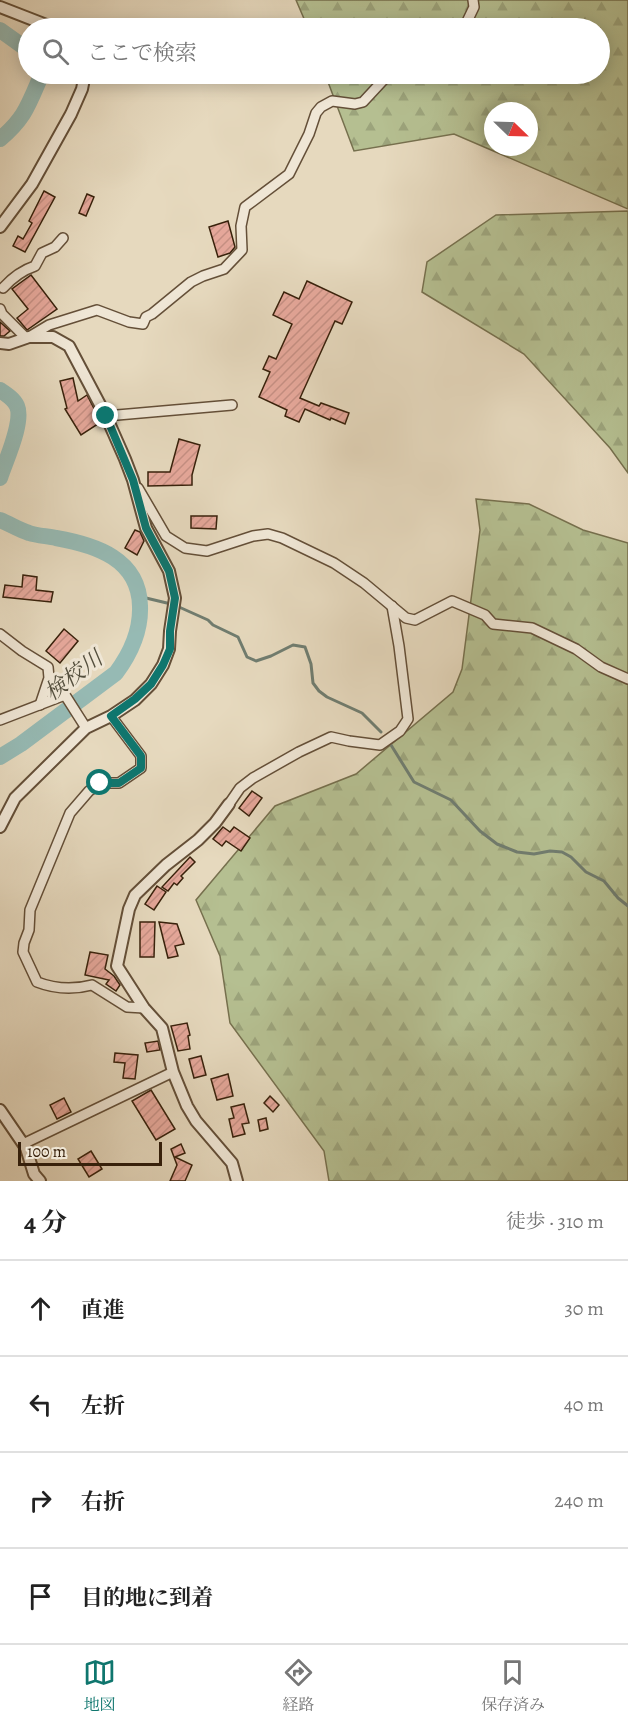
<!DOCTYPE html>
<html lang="ja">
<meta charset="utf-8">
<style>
body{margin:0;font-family:Alegreya,"Noto Serif JP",serif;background:#f6f6f6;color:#222}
.compass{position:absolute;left:484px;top:102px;width:54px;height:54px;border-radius:50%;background:#fff;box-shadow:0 3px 15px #0003;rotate:113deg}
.scale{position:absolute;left:18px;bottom:15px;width:144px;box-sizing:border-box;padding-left:6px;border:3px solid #38210b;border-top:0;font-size:16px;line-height:21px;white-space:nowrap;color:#38210b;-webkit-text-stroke:4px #efe6d5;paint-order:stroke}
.stop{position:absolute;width:18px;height:18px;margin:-14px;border:4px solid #0f766e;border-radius:50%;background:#fff}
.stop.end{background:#0f766e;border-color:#fff;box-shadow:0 2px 6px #0008}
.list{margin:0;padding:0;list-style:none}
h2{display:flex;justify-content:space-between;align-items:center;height:78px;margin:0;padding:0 24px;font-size:26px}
h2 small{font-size:20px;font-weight:400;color:#767676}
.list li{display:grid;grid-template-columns:39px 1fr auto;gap:18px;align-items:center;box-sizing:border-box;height:96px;padding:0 24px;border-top:2px solid #e0e0e0}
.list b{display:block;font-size:22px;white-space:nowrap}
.list em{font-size:20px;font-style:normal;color:#767676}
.icon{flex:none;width:33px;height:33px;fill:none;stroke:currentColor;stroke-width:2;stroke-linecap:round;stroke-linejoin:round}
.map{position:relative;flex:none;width:628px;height:1181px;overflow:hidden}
.search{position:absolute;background:#fff;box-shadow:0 3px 15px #0003;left:18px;right:18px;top:18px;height:66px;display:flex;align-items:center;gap:15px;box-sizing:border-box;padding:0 21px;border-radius:33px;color:#767676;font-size:22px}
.sheet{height:462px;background:#fff}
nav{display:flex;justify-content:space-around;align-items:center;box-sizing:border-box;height:84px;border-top:2px solid #e0e0e0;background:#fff;font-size:16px;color:#767676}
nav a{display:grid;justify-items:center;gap:3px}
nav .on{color:#0f766e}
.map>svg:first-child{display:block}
.forest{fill:url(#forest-firs);stroke:#76704e;stroke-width:1.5;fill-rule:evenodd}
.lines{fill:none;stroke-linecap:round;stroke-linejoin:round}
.stream{stroke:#707d70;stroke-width:3}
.river{stroke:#96bab4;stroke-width:16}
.building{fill:url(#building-hatch);stroke:#38210b;stroke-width:1.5}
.minor-casing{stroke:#644f38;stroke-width:12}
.tertiary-casing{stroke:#644f38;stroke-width:14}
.minor{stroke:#efe6d5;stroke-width:9}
.tertiary{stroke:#efe6d5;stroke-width:10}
.route{stroke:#0f766e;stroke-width:8}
.labels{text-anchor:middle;stroke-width:6;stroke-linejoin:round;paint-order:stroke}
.water-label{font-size:22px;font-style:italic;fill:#544f3e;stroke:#efe6d5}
</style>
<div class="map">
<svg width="628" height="1181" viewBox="0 0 628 1181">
<defs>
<pattern id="forest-firs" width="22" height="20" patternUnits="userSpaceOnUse" patternTransform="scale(1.5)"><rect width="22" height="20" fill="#b5bf91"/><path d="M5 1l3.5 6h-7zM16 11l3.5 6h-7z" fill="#9ca47c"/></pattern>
<pattern id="building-hatch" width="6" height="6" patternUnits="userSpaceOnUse" patternTransform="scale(1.5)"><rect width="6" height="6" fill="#e6a89b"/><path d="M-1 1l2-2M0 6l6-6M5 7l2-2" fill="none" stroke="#c69084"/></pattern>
</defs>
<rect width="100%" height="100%" fill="#e6d9be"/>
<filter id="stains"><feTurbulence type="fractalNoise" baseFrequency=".00333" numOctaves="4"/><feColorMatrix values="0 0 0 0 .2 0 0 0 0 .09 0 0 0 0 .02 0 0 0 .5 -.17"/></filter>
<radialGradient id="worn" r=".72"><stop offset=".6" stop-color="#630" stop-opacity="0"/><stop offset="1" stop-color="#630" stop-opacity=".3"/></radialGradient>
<g class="forest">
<path d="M296 0H628V209L454 134 354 151 325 74H600V28H308ZM493 111H529V147H493Z"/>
<path d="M628 211V473L610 448 524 354 422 292 427 262 496 215Z"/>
<path d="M476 499 529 504 583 530 628 543V1181H329L324 1151 230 1023 220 956 196 900 275 806 356 774 453 692 462 669 480 530Z"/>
</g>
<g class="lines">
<g class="stream">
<path d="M140 598H146L171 604"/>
<path d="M179 607 208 620 213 625 238 637 247 657 256 661 271 656 293 645 305 647 311 664 313 683 319 691 327 697 362 713 381 732"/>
<path d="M391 745 414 782 451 800 480 831 497 844 517 852 534 854 550 851 562 852 571 857 586 872 604 881 618 898 628 906"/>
<path d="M0 756H1"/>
</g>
<g class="river">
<path d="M0 30 28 50"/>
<path d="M0 139C24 119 28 106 40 78L39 74"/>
<path d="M0 390C6 394 14 399 17 406 24 422 5 462 0 478"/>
<path d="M0 520C10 524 19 530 29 533 38 536 48 536 56 538 96 545 139 559 140 606 141 632 131 653 116 673L21 744 0 757"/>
</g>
</g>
<g class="building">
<path d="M44 191 55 197 25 252 13 246 18 236 23 239 32 223 29 221Z"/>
<path d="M87 194 94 197 86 216 79 213Z"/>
<path d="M228 221 235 247 230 253 218 257 209 227Z"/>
<path d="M31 275 57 309 27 330 17 318 28 309 12 289Z"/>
<path d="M307 281 352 302 342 324 335 321 300 398 319 406 321 403 349 413 345 424 331 418 330 420 305 409 299 422 285 416 287 410 259 397 270 372 263 369 269 356 276 359 292 324 273 315 284 292 299 299Z"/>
<path d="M0 322 10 331 4 336H0Z"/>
<path d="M73 378 78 401 87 395 101 422 81 435 65 409 67 408 60 381Z"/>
<path d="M179 439 200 445 192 475V485L148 486V472H170Z"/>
<path d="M191 516H217L216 529 191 528Z"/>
<path d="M135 530 140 532 144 541 137 555 125 548Z"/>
<path d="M23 575 37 577 36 590 53 592 51 602 3 597 5 585 22 587Z"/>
<path d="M64 629 78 641 60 663 46 651Z"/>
<path d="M252 791 262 798 249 816 239 808Z"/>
<path d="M223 827 230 832 234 827 250 838 241 851 226 841 222 846 213 839Z"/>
<path d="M190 857 195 862 181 876 183 878 177 885 174 883 168 891 162 887Z"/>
<path d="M157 886 166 892 154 910 145 904Z"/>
<path d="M140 922H155L154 957H140Z"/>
<path d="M159 922 177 924 184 944 175 946 178 956 168 958Z"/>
<path d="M90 952 108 955 105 969 114 976 120 985 116 991 106 984 109 980 85 975Z"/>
<path d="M187 1023 190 1035 188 1036 190 1049 178 1051 171 1026Z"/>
<path d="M158 1041 160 1050 147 1052 145 1043Z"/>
<path d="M115 1053 138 1055 135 1079 123 1078 125 1063 114 1062Z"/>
<path d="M201 1056 206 1075 194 1078 189 1059Z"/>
<path d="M228 1074 233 1096 217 1100 211 1079Z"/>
<path d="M151 1090 175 1129 156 1140 132 1101Z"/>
<path d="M270 1096 279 1105 273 1112 264 1103Z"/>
<path d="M64 1098 71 1112 57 1119 50 1105Z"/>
<path d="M244 1104 249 1123 242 1124 245 1134 233 1137 229 1119 234 1118 231 1107Z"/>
<path d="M266 1118 268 1129 260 1131 258 1120Z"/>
<path d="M181 1144 185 1153 175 1157 192 1165 185 1181H170L177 1165 171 1149Z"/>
<path d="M91 1151 102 1169 89 1177 78 1159Z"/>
</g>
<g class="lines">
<g class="minor-casing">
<g id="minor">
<path d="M464 28 474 7 473 0"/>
<path d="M3 288C12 278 23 270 35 266L42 253 55 247 63 238"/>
<path d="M0 309 2 314 26 338"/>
<path d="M29 337 49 325 97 310 129 322 143 324 146 317 152 314 191 282 203 276 224 269 242 250 241 226 245 207 289 174 309 134 316 113 321 107 332 101 355 104 363 102 389 74"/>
<path d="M106 416 232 405"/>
<path d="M138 488 166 536 185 548 207 551 253 536 268 534 282 538 334 563 364 583 406 618 415 620 452 601 485 615 493 624 532 628 576 649 601 667 628 679"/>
<path d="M0 634 22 651 48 667 49 678 40 705"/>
<path d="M111 716 141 756V768L119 783H101L89 791 70 813 30 910 29 930 24 943 23 952 37 982C55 989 73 990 92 985L127 1007 144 1008"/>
<path d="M0 720 65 695 86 728"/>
<path d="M229 804 240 788 253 778 299 752 331 737 349 741 380 745 400 731 408 719 399 646 392 606"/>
<path d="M23 1144 173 1072"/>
</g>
</g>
<g class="tertiary-casing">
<g id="tertiary">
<path d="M0 7 54 28"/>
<path d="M0 227 32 184 71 114 82 89 85 74"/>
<path d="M0 343 9 344 29 337H53L69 346 106 416 125 459 133 480 146 528 169 571 175 598 170 631 169 649 163 665 151 684 135 700 111 716 86 728 15 798 0 827"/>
<path d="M229 804 215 823 198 840 166 865 135 895 129 909 117 966 144 1008 162 1028 173 1072 187 1106 196 1121 232 1163 237 1181"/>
<path d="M0 1110 26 1148 34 1174 40 1181"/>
</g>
</g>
<use href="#minor" class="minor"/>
<use href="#tertiary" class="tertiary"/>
</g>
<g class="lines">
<path class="route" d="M100 783H119L141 768V756L111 716 135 699 151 684 163 665 170 649V631L175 598 169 571 146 528 133 480 106 416"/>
</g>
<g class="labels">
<g class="water-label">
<text transform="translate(73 675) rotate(-37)" y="8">検校川</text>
</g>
</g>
<rect width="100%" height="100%" filter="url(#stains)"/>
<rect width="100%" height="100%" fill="url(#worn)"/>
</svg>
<svg class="compass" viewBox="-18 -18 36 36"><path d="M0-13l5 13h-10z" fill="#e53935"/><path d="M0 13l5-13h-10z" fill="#767676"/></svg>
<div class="scale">100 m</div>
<div class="stop" style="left:100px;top:783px"></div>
<div class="stop end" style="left:106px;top:416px"></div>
<div class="search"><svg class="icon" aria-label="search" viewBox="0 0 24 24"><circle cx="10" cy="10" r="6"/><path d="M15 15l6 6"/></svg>ここで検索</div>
</div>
<section class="sheet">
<h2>4 分<small>徒歩 · 310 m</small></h2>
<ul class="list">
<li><svg class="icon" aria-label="ahead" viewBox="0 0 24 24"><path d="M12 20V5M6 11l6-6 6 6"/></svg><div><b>直進</b></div><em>30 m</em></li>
<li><svg class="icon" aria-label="left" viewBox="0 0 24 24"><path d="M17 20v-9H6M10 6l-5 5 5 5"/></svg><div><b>左折</b></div><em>40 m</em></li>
<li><svg class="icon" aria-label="right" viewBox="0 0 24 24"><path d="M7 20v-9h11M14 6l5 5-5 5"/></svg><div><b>右折</b></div><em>240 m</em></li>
<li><svg class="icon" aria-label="arrive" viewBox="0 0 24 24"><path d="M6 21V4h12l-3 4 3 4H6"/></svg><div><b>目的地に到着</b></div></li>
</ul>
</section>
<nav>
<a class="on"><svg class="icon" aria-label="map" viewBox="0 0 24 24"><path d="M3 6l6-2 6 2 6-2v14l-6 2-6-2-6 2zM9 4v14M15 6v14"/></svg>地図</a>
<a><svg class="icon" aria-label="directions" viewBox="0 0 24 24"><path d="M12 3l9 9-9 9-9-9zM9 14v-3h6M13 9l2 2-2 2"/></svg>経路</a>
<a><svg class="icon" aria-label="saved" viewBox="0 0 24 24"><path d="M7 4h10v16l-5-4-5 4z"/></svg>保存済み</a>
</nav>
